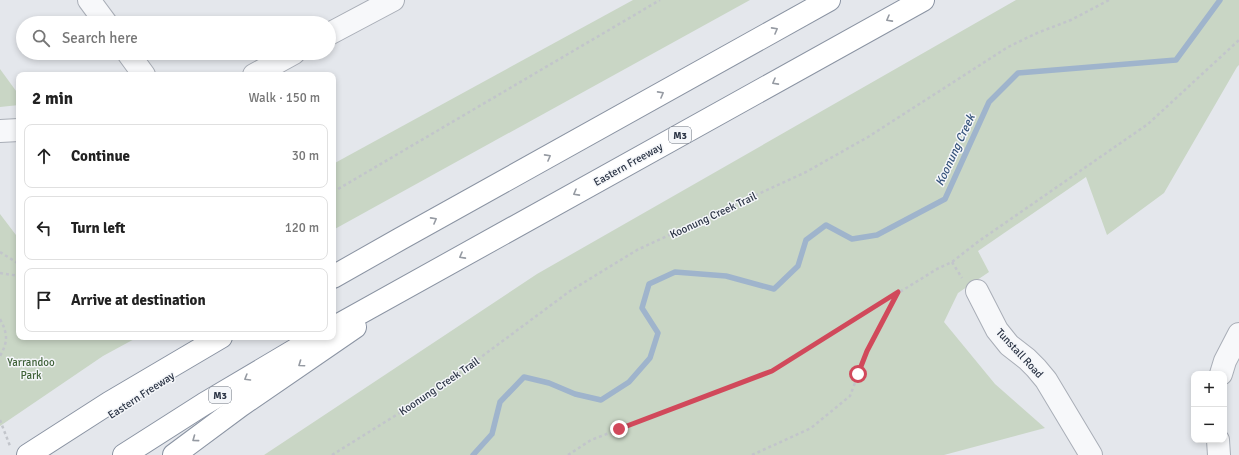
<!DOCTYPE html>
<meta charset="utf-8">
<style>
body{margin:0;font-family:Signika,sans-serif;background:#f2f2f2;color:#222}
.controls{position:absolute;right:12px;bottom:12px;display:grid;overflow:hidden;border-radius:8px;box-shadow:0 2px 6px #0003}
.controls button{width:36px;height:36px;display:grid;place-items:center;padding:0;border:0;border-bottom:1px solid #e0e0e0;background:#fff;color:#222;font:20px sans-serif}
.stop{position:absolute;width:12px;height:12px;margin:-9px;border:3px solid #d1495b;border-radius:50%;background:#fff}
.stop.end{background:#d1495b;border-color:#fff;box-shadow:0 1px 4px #0008}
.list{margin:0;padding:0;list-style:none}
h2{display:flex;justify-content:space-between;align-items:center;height:52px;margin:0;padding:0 16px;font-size:17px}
h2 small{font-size:13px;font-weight:400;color:#767676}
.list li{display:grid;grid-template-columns:26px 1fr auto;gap:12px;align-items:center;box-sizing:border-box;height:64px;margin:0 8px 8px;padding:0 8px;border:1px solid #e0e0e0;border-radius:8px}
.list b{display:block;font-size:15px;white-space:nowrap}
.list em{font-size:13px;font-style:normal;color:#767676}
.icon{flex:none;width:22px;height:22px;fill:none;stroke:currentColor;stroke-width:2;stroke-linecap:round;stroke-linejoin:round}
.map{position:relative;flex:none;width:1239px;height:455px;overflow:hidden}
.search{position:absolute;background:#fff;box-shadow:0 2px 6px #0003;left:16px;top:16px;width:320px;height:44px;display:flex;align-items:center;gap:10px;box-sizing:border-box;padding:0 14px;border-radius:22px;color:#767676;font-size:15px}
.panel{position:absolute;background:#fff;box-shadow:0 2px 6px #0003;left:16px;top:72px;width:320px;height:268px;border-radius:8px}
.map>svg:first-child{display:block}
.green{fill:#c9d6c5}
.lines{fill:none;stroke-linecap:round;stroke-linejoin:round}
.stream{stroke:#9fb4cc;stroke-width:5.5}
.minor-casing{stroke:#a9aeb7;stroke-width:24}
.motorway-casing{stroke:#8b94a3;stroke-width:24}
.path{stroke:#c2c5cb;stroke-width:2.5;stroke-dasharray:3 3;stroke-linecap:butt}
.minor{stroke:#f7f8fa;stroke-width:22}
.motorway{stroke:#fff;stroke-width:22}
.oneway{stroke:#959aa2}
.route{stroke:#d1495b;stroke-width:5}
.labels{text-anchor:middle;stroke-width:3;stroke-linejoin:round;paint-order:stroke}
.shield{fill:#f4f6f9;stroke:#676e7b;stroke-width:1}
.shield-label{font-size:10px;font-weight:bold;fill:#2b3445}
.street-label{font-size:11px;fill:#2b3445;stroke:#f4f6f9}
.park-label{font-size:11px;fill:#3f6138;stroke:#f4f6f9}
.water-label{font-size:12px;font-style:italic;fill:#34527a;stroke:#f4f6f9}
</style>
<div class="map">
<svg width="1239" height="455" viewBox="0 0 1239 455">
<rect width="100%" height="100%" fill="#e4e7ec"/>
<g class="green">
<path d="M633 0H750L333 230V164Z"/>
<path d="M1016 0H1239V65L1237 67 1164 193 1107 235 1086 177 978 251 989 272 958 293 944 322 995 384 1045 428 944 455H264L537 274Z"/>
<path d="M0 69 19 95V105L0 107Z"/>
<path d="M0 214 19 239V337H138L103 356 0 426Z"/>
</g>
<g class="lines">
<path class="stream" d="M473 455 492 434 500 402 524 377 549 383 575 394 601 400 629 382 650 358 658 333 642 308 649 284 675 272 726 276 774 289 798 266 806 240 826 225 852 239 877 235 945 199 989 102 1018 73 1176 60 1220 0"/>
<g class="minor-casing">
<g id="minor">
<path d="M89 0 106 23"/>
<path d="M329 34 393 0"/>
<path d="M128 53 144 75"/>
<path d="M254 75 294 53"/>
<path d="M0 131 19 130"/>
<path d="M977 291 997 330 1009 345 1027 359 1036 368 1046 380 1091 455"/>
<path d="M1221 374 1225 361 1239 334"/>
<path d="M1218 440 1219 455"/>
</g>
</g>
<g class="motorway-casing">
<g id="motorway">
<path d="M333 277 400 239 829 0"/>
<path d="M333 328 923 0"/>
<path d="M28 455 109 403 221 337"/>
<path d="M124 455 204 404 317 337"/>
<path d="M174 455 240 406 355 327"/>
</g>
</g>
<g class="path">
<path d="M333 192 660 0"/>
<path d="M0 252 19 264"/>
<path d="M952 262 962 278"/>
<path d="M0 273 19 276"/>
<path d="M0 319C8 334 8 342 0 356"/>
<path d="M0 420 10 446"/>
<path d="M332 455 438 389 570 291 637 250 806 172 868 137 1008 47 1037 33 1071 20 1109 0"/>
<path d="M568 455 591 440 772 371 937 269 952 262 979 241 1148 124 1239 40"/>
<path d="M752 455 811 428 850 396 867 351 898 293"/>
</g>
<use href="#minor" class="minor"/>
<use href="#motorway" class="motorway"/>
</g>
<defs><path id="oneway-chevron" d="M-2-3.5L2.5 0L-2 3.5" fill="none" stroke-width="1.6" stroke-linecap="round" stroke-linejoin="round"/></defs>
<g class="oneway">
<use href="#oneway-chevron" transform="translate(889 19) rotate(151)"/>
<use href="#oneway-chevron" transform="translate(775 30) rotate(-29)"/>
<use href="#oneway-chevron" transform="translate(775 82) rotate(151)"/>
<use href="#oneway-chevron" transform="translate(661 94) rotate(-29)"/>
<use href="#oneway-chevron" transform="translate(548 157) rotate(-29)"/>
<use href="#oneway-chevron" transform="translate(576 193) rotate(151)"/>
<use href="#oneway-chevron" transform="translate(434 220) rotate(-29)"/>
<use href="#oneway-chevron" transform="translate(462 256) rotate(151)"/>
<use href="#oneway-chevron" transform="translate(301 364) rotate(145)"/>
<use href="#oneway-chevron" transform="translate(247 378) rotate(149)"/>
<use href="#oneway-chevron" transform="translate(195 439) rotate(144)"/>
</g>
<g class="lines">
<path class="route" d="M619 429 772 371 898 292 867 351 858 374"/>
</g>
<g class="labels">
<g class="shield">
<rect x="669" y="127" width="22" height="16" rx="3"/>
<rect x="209" y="387" width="22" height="16" rx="3"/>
</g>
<g class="shield-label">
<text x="680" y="139">M3</text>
<text x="220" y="399">M3</text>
</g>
<g class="street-label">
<text transform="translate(628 164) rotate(-29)" y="4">Eastern Freeway</text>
<text transform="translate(713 215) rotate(-25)" y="4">Koonung Creek Trail</text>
<text transform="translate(1020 353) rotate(47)" y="4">Tunstall Road</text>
<text transform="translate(439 386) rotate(-34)" y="4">Koonung Creek Trail</text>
<text transform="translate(141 395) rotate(-33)" y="4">Eastern Freeway</text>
</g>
<g class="park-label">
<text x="31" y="366">Yarrandoo<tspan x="31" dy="13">Park</tspan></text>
</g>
<g class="water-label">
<text transform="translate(955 150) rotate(-65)" y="4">Koonung Creek</text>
</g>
</g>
</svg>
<div class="controls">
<button>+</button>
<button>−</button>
</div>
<div class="stop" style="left:858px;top:374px"></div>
<div class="stop end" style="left:619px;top:429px"></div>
<div class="search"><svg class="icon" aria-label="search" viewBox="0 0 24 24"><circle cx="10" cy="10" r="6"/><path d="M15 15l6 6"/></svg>Search here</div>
<section class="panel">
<h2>2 min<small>Walk · 150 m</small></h2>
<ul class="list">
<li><svg class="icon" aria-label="ahead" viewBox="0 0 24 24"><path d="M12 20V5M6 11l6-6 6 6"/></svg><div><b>Continue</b></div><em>30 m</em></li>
<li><svg class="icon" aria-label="left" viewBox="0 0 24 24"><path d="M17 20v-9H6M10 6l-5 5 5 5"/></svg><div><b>Turn left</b></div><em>120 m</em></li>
<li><svg class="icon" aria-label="arrive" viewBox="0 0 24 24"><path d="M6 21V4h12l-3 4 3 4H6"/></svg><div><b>Arrive at destination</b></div></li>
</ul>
</section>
</div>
